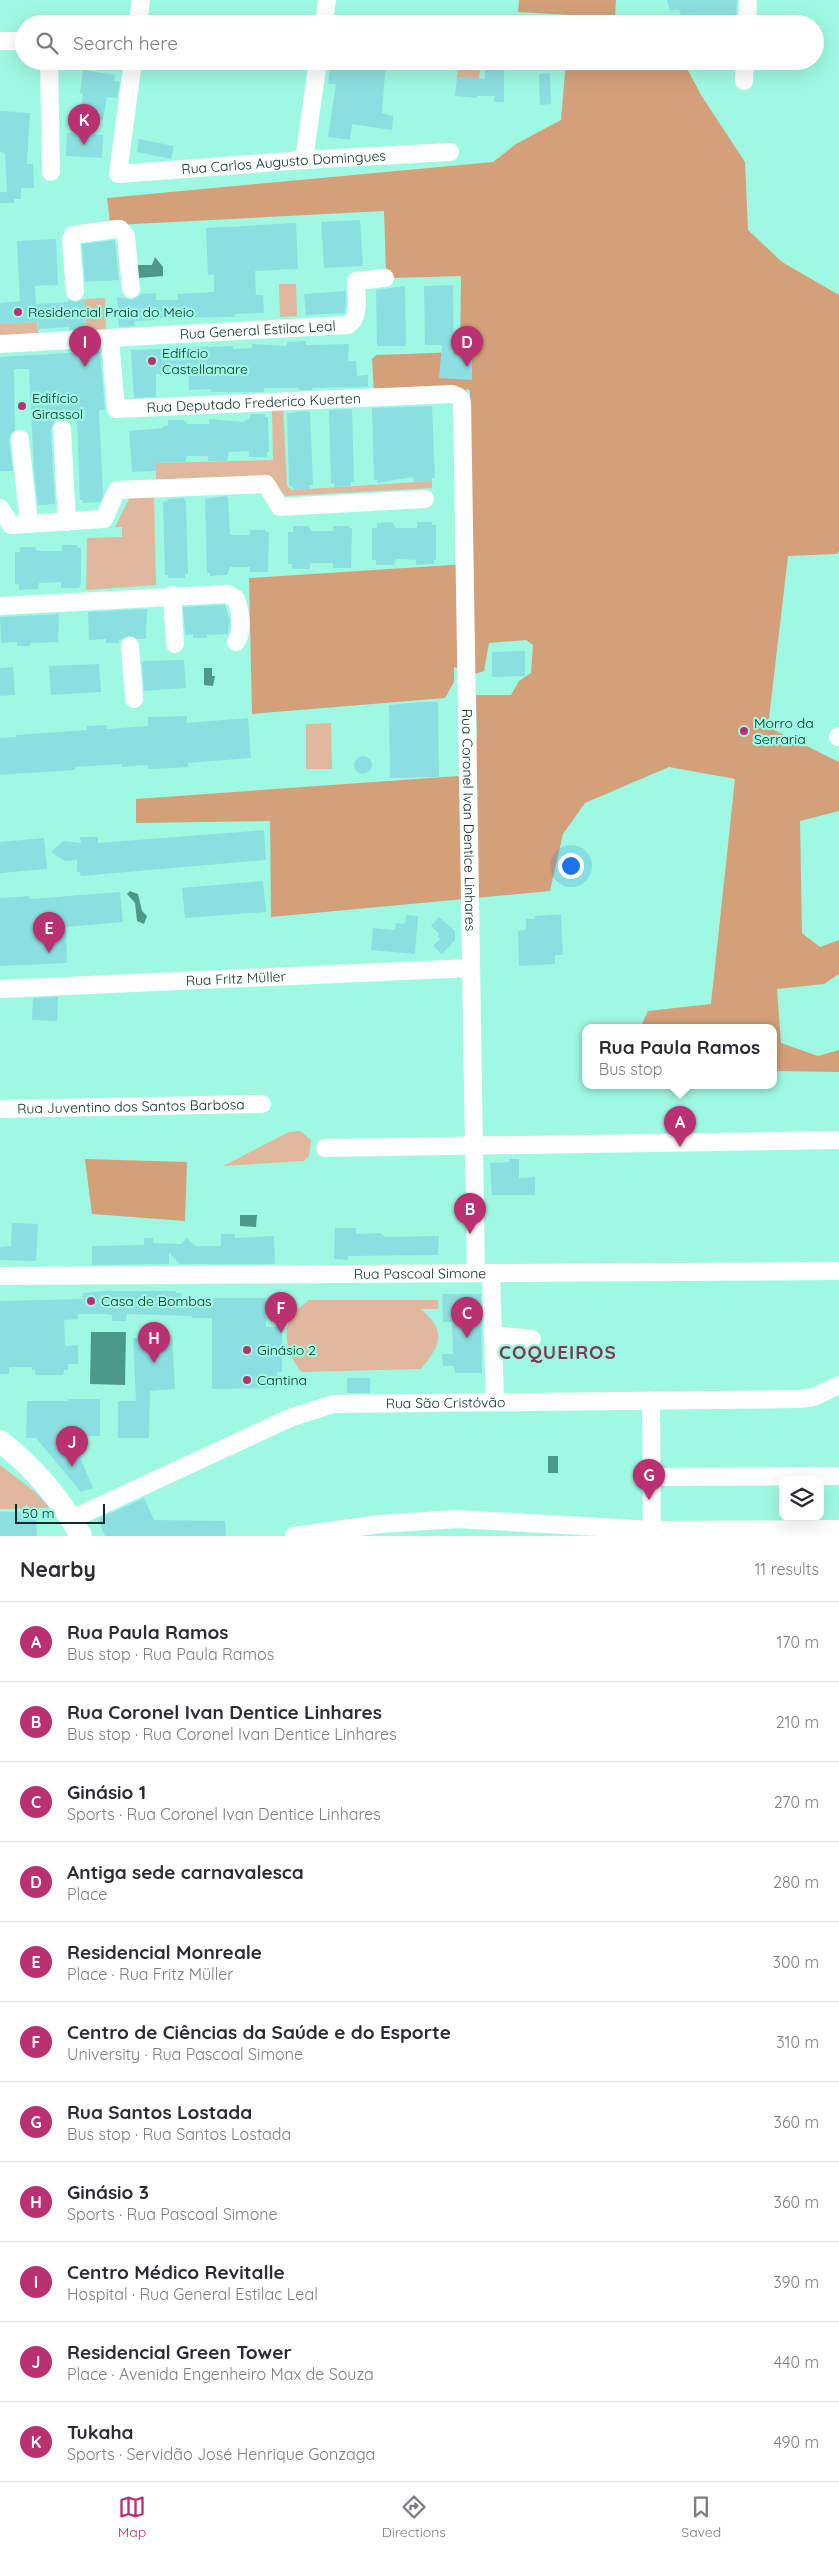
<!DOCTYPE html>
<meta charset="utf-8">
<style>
body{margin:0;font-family:Quicksand,sans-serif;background:#f7f7f7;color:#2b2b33}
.controls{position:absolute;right:15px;bottom:15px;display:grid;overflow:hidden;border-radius:10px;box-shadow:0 5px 20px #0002}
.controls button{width:45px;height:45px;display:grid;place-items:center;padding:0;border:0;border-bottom:1px solid #e1e1e2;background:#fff;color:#2b2b33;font:25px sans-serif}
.scale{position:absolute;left:15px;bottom:12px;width:90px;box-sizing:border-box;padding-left:5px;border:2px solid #062e26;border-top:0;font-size:14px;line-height:18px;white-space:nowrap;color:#062e26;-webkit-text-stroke:4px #9ff9e2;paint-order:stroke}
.you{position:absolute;left:570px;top:865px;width:18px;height:18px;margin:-12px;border:4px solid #fff;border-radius:50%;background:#1a73e8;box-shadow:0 0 0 8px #1a73e833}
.badge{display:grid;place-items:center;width:32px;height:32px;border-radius:50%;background:#b93170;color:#fff;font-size:16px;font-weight:700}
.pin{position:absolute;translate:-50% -41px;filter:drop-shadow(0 1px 2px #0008)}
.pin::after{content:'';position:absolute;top:26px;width:18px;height:15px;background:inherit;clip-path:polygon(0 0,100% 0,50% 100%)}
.popup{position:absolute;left:582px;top:1024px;width:195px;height:65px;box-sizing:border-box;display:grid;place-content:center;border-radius:10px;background:#fff;filter:drop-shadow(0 1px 4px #0005);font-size:16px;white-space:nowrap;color:#7c7c81}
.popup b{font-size:19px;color:#2b2b33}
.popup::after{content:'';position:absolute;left:50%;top:100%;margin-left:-10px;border:10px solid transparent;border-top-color:#fff}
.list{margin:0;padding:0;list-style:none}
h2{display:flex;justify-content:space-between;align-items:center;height:65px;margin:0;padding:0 20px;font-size:21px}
h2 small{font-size:16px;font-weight:400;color:#7c7c81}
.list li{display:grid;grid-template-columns:32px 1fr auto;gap:15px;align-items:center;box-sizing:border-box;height:80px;padding:0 20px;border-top:1px solid #e1e1e2}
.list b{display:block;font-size:19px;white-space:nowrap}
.list p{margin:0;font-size:16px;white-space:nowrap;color:#7c7c81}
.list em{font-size:16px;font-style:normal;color:#7c7c81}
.icon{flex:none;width:28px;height:28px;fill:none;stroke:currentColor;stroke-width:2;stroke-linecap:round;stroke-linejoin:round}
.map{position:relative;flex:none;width:839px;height:1536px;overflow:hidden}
.search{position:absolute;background:#fff;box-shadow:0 5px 20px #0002;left:15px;right:15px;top:15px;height:55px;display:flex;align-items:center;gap:12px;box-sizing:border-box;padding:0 18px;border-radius:28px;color:#7c7c81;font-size:19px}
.sheet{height:945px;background:#fff}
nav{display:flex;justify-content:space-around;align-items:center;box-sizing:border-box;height:70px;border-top:1px solid #e1e1e2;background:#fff;font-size:14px;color:#7c7c81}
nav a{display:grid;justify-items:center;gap:2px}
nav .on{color:#b93170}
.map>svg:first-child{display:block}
.green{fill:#dfb89d}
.forest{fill:#d4a07a}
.water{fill:#4c9987}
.building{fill:#8cdfe0}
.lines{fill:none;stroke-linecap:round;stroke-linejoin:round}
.minor{stroke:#fff;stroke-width:18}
.major{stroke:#fff;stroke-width:22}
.poi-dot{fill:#b93170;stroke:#9ff9e2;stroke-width:2}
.labels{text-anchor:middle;stroke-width:4.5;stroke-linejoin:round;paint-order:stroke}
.street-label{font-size:14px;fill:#062e26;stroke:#9ff9e2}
.poi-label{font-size:14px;fill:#062e26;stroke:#9ff9e2;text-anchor:start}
.district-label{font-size:19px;font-weight:bold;letter-spacing:1px;fill:#7e3a55;stroke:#9ff9e2}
</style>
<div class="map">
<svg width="839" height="1536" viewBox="0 0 839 1536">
<rect width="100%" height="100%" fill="#9ff9e2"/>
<g class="green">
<path d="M459 61 481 63 479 79 457 77Z"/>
<path d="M279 284H296L297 316 280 317Z"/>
<path d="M105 298 106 332 86 333 84 299Z"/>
<path d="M37 322 38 333 0 336V324Z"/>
<path d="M283 408 287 486 292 490 432 481V488L285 496 269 478 156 480V463L273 460 272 409Z"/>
<path d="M130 497H154L156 585 86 590 87 538 122 537V527H115Z"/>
<path d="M331 723 332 769H306V724Z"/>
<path d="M300 1131 311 1140 309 1156 304 1161 223 1166 289 1132Z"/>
<path d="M309 1300H438V1309H421C447 1332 441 1344 421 1369L302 1372C288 1358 280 1330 294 1313 298 1308 304 1304 309 1300Z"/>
<path d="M0 1465 35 1492 50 1508 0 1509Z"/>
</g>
<g class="forest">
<path d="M519 0H616L615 17 677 16 678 24H570V15L518 12Z"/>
<path d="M566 61H683L701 95 745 162 748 230 782 262 839 295V551L837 554 788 556 768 727 839 762V811L800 821 802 933 820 947 839 940V974L824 984 777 989 781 1043 818 1056 839 1050V1072L774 1071V1028H640L648 1011 711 1004 735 779 669 767 585 803 563 834 550 891 271 917 270 821 136 823V799L473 775 477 736 476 695H511L519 681 531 673 533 645 526 640 489 643 484 671 475 674 454 667V682L445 698 252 714 249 578 467 564 472 555 470 391 468 389 463 392 374 393 372 359 376 355 460 352 461 276 392 278 386 271 384 211 115 225 110 222 107 198 493 162 516 144 561 120Z"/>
<path d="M85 1159 187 1162 185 1221 92 1214Z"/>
</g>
<g class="water">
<path d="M155 257 163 267V276L138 278 137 265H152Z"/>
<path d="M204 668H212V676H215L213 686 204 685Z"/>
<path d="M130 891 138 894 142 911 147 916 144 924 137 921 135 903 127 894Z"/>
<path d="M240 1215H257L256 1227 240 1226Z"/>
<path d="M91 1332H126L125 1385 90 1384Z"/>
<rect x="548" y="1456" width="10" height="17"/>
</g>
<g class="building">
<path d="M667 0H737L736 21 728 20 727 24H711L712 18 691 22 690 14 681 16 679 9 670 11Z"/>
<path d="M331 61H386L382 113 393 116 392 130 352 124 350 140 328 137 336 84H328Z"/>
<path d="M485 65 504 66V102H494L495 96H477V98L455 96 457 77 485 79Z"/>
<path d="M83 70 115 75 114 81 120 82 117 98 107 97 103 120 80 116 83 94 80 93Z"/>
<path d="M550 73 551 104 540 105 539 74Z"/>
<path d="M0 111 30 113 27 164H33L34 188H21V199H14V203H0V192H7L5 153 0 152Z"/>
<path d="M67 133 103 135 102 158 66 156Z"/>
<path d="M139 139 174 146 171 159 137 152Z"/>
<path d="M360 220 363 266 324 268 321 222Z"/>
<path d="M296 223 298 269 255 271 256 295H263L264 313 235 314V317L154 318 155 320 134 321 135 326 119 327 117 297 132 300 141 294 156 293V300H178L177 294 214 292V274L208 275 206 228Z"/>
<path d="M56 239 58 285 35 286 36 304 68 302V299L76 302 84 299 85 329 69 330V327L38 329V322L0 324V303L20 301 17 241Z"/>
<path d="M115 240 119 280 85 282 82 244Z"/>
<path d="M453 285 454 354 472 355V380L439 378 442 345H425L424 286Z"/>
<path d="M405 286 406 346H377L376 290Z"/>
<path d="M346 291 345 313 306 315 304 294Z"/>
<path d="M306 341V345L349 344 348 361H356L357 376 368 375V387L312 388V390H299V388H264V392H211V389L189 390 188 372 156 374V397L134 398 131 350 233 346V349L252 348V344L287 346V342Z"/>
<path d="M100 351 105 410H99L103 496 100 502 83 503V500H80L77 419 61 418 55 420 51 430 55 504 38 505 34 472 29 369H14L15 430 11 434 9 440 13 471H0V357Z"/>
<path d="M432 406 435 478H432V481L415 482 412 477 377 483V480H374L372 408Z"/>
<path d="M352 409 354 482H351V486L334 487V483L331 484 329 410Z"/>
<path d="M308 411 310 412 313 485H309L310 489 293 490 292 486H289L287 413Z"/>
<path d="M250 414H265V417H268L269 452H267V457H249V451L229 452 227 461H208V456H187L185 462 156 463 157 471 132 472 129 431 163 428V426H168V420H183L187 424H209V419L245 422 244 420 250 419Z"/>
<path d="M226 496 228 498 230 535H250V530H266V532H269L268 572H250V567H230L227 575 210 576V573H207L205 499Z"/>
<path d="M183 498 186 501 188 574H185V578H168V575H165L163 502 168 501 167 499Z"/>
<path d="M392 522 396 528H417V522H432V525H436V560H434V564L416 565V560L396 559 394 565H376V560H372V528H377V523Z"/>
<path d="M293 526H308L312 531H333V526H349V528H352L351 568H333V563H312L310 564V569H292V564H288V532H293Z"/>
<path d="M62 545H77V548H81V583L79 588H61V582L39 583 38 589 19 590V584H15V552H20V547H36L35 550 39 551H62Z"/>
<path d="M225 605 230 621 228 634 207 635V638H193V634L185 635 183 607Z"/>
<path d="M147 609 146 639H138L129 636 119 640V643H106V639L89 640 88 612Z"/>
<path d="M59 614 58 642 30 643V646H17V642L1 643 0 617Z"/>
<path d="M525 651V676L492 677V652Z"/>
<path d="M184 660 186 688 144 691 142 661Z"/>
<path d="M99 664 101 692 51 695 49 666Z"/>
<path d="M13 667 15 695 0 696V668Z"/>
<path d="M421 702H438L439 777 390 778 389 705Z"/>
<path d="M187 716V723L248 718 251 758 188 763V767L173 768 148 769V765L122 767 121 764 75 767V770L0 775V738L16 737V735L87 730V726L107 725V729L148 726V717Z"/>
<circle cx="363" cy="765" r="9"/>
<path d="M264 830 266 860 81 876 80 872H77V860L65 861 51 852 63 841 81 843 80 837H98V843Z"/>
<path d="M44 838 47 869 0 873V842Z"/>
<path d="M263 881 266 912 185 918 182 888Z"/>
<path d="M120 892 123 922 66 927 67 963 0 966V898L29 896 30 899Z"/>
<path d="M561 914 563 955H555V964L519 966 518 931 526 930V919H535V916Z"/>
<path d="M406 915 418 916 415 954 371 950 373 928 395 930 396 923 405 924Z"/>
<path d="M439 917 455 931V940L442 954 433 946 440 939 437 937 439 934 431 926Z"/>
<path d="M58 997 57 1021 32 1020 33 998Z"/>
<path d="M509 1159H519V1178L535 1177V1195H492L490 1163 509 1162Z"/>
<path d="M12 1223 38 1224 36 1261 0 1260V1247L11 1246Z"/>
<path d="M335 1228H356V1234L381 1233 385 1237 439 1236 438 1255 348 1256V1260L334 1259Z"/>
<path d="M221 1234H235V1238L274 1236 275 1264H180L169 1253V1264L92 1265V1246L144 1245V1238H153V1243L181 1244 187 1238 195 1246H221Z"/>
<path d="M106 1291H176V1293H181L180 1298H266V1327H282V1372H277V1388L212 1389V1318H192V1316L127 1314 126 1321H112V1315L105 1314H78V1319L64 1320 65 1346 78 1345V1364H68V1370H64L63 1375H35V1370H32V1367H9V1374H0V1301L83 1299V1293Z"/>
<path d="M442 1294H481L482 1373H455L454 1366H443L442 1354H453L452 1322H443Z"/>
<path d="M172 1335 175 1389 150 1391 149 1438H118V1401H136L133 1338Z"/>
<rect x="347" y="1378" width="23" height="15"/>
<path d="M68 1399H100V1436H71L93 1488 81 1492 36 1438H26L27 1401H68Z"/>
<path d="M144 1498 154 1520 225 1521 226 1536H105L98 1519Z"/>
<path d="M36 1511 37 1536H0V1512Z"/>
</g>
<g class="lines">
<g class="minor">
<path d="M138 24 141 0"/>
<path d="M324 24 327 0"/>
<path d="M747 24 748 0"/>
<path d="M0 41H24"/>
<path d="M49 61 51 172"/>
<path id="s1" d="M133 61 118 174 304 160 450 152"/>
<path d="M744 81 745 61"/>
<path d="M304 160 318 61"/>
<path d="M75 292 71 239 73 235 116 229H120L126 236 131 289"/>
<path id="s2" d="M110 339 116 409 452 394 459 397 462 402 476 1273"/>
<path id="s3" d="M0 344 348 325C361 317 356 295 356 281L385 278"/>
<path d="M62 429 67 522"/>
<path d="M20 439 29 524"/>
<path d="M0 508 11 525 104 519 117 490 266 484 280 507 425 499"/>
<path d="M172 595 175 644"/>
<path d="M0 606 228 594 236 599C240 610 244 631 236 642"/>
<path d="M130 646 134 699"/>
<path d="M838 737 839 736"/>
<path id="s4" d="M0 989 471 968"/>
<path id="s5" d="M0 1109 262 1104"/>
<path d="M325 1148 839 1140"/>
<path d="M491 1273 495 1402"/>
<path id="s6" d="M0 1276 839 1271"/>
<path d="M493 1335 532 1339"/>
<path d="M651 1400 652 1536"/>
<path d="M652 1477 839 1476"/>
<path id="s7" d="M72 1519 290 1418 333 1404 800 1399 814 1397 839 1385"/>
<path d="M294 1536 380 1524 457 1519 652 1530 839 1529"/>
</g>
<path class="major" d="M0 1441C33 1467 61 1499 81 1536"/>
</g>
<g class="poi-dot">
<circle cx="18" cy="312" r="5"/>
<circle cx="152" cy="361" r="5"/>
<circle cx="22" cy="406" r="5"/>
<circle cx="744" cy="731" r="5"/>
<circle cx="91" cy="1301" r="5"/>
<circle cx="247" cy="1350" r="5"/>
<circle cx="247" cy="1380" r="5"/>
</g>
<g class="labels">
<g class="street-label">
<text dy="5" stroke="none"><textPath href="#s1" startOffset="280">Rua Carlos Augusto Domingues</textPath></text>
<text dy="5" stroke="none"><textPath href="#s3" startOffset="258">Rua General Estilac Leal</textPath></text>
<text dy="5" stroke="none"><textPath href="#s2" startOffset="208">Rua Deputado Frederico Kuerten</textPath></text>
<text dy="5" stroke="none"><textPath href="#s2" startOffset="838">Rua Coronel Ivan Dentice Linhares</textPath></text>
<text dy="5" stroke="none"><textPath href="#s4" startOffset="236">Rua Fritz Müller</textPath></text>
<text dy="5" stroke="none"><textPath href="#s5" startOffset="131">Rua Juventino dos Santos Barbosa</textPath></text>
<text dy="5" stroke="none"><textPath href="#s6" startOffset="420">Rua Pascoal Simone</textPath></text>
<text dy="5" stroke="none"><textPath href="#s7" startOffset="398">Rua São Cristóvão</textPath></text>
</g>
<g class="poi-label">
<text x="28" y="317">Residencial Praia do Meio</text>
<text x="162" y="358">Edifício<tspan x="162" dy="16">Castellamare</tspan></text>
<text x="32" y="403">Edifício<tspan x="32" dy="16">Girassol</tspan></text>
<text x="754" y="728">Morro da<tspan x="754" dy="16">Serraria</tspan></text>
<text x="101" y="1306">Casa de Bombas</text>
<text x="257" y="1355">Ginásio 2</text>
<text x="257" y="1385">Cantina</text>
</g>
<g class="district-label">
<text x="558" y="1359">COQUEIROS</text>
</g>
</g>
</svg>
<div class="controls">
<button><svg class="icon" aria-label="layers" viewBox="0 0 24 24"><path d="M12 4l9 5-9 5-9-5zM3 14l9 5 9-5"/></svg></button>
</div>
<div class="scale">50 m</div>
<div class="you"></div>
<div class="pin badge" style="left:680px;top:1147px">A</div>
<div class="popup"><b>Rua Paula Ramos</b>Bus stop</div>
<div class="pin badge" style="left:470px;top:1234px">B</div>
<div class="pin badge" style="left:467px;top:1338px">C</div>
<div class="pin badge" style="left:467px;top:367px">D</div>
<div class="pin badge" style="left:49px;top:953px">E</div>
<div class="pin badge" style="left:281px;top:1333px">F</div>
<div class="pin badge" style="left:649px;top:1500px">G</div>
<div class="pin badge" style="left:154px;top:1363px">H</div>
<div class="pin badge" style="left:85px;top:367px">I</div>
<div class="pin badge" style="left:72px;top:1467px">J</div>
<div class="pin badge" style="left:84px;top:145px">K</div>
<div class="search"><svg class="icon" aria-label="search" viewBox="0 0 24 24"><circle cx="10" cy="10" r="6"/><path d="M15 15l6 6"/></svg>Search here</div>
</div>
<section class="sheet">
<h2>Nearby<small>11 results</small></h2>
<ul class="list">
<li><span class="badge">A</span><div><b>Rua Paula Ramos</b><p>Bus stop · Rua Paula Ramos</p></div><em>170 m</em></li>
<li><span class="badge">B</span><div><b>Rua Coronel Ivan Dentice Linhares</b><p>Bus stop · Rua Coronel Ivan Dentice Linhares</p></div><em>210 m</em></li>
<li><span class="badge">C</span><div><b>Ginásio 1</b><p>Sports · Rua Coronel Ivan Dentice Linhares</p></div><em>270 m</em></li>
<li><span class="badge">D</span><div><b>Antiga sede carnavalesca</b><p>Place</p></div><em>280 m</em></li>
<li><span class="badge">E</span><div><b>Residencial Monreale</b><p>Place · Rua Fritz Müller</p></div><em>300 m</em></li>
<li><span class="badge">F</span><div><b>Centro de Ciências da Saúde e do Esporte</b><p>University · Rua Pascoal Simone</p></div><em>310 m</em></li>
<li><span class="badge">G</span><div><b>Rua Santos Lostada</b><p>Bus stop · Rua Santos Lostada</p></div><em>360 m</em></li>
<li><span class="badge">H</span><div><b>Ginásio 3</b><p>Sports · Rua Pascoal Simone</p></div><em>360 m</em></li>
<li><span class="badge">I</span><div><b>Centro Médico Revitalle</b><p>Hospital · Rua General Estilac Leal</p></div><em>390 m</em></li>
<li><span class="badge">J</span><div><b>Residencial Green Tower</b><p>Place · Avenida Engenheiro Max de Souza</p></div><em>440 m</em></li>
<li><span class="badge">K</span><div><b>Tukaha</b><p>Sports · Servidão José Henrique Gonzaga</p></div><em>490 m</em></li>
</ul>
</section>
<nav>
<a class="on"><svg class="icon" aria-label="map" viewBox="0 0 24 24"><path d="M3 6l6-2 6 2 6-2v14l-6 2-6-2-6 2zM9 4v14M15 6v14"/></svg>Map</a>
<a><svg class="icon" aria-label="directions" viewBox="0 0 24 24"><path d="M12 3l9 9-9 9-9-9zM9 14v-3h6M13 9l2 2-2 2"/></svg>Directions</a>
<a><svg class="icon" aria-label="saved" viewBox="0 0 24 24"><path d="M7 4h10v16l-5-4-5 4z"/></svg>Saved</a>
</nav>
